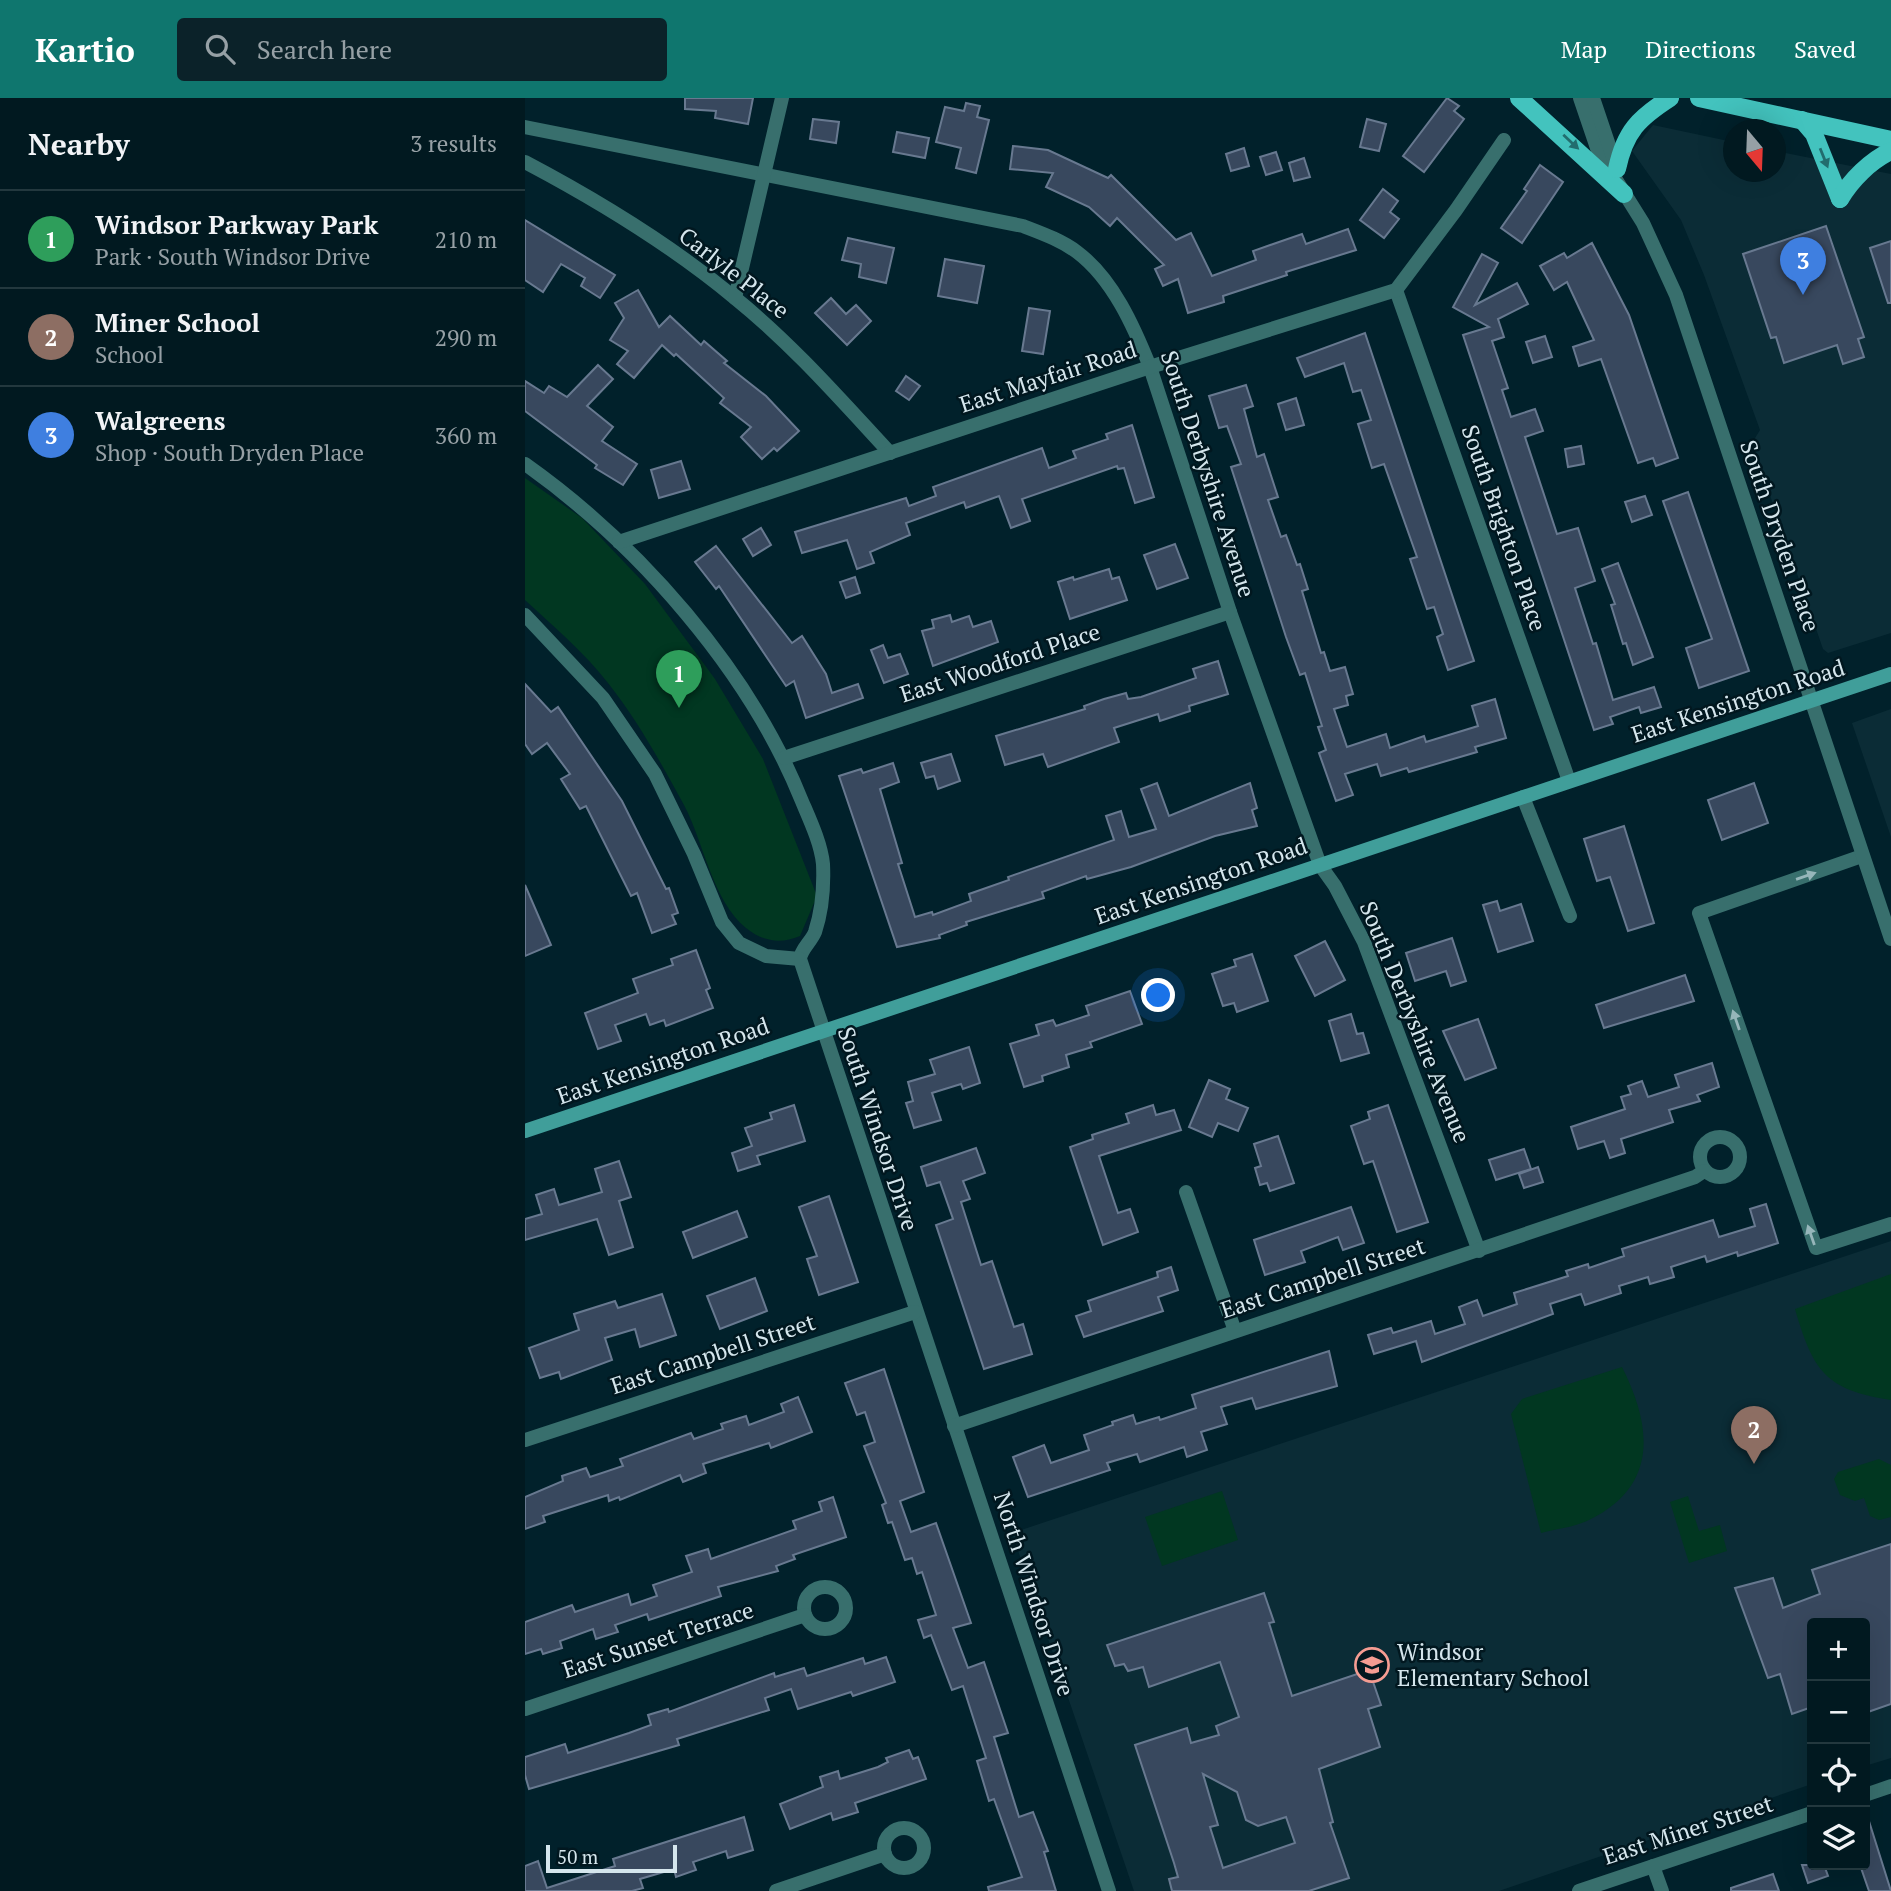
<!DOCTYPE html>
<meta charset="utf-8">
<style>
body{margin:0;font-family:"PT Serif",serif;background:#0b2229;color:#f1f3f6}
.controls{position:absolute;right:21px;bottom:21px;display:grid;overflow:hidden;border-radius:7px;box-shadow:0 7px 28px #0002}
.controls button{width:63px;height:63px;display:grid;place-items:center;padding:0;border:0;border-bottom:2px solid #23383e;background:#011920;color:#f1f3f6;font:35px sans-serif}
.compass{position:absolute;left:1198px;top:21px;width:63px;height:63px;border-radius:50%;background:#011920;box-shadow:0 7px 28px #0002;rotate:161deg}
.scale{position:absolute;left:21px;bottom:18px;width:131px;box-sizing:border-box;padding-left:7px;border:4px solid #d5e6ed;border-top:0;font-size:19px;line-height:24px;white-space:nowrap;color:#d5e6ed;-webkit-text-stroke:5px #01171f;paint-order:stroke}
.you{position:absolute;left:634px;top:898px;width:24px;height:24px;margin:-18px;border:5px solid #fff;border-radius:50%;background:#1a73e8;box-shadow:0 0 0 10px #1a73e833}
.badge{display:grid;place-items:center;width:46px;height:46px;border-radius:50%;background:#0f766e;color:#fff;font-size:23px;font-weight:700}
.pin{position:absolute;translate:-50% -58px;filter:drop-shadow(0 2px 4px #0008)}
.pin::after{content:'';position:absolute;top:37px;width:24px;height:21px;background:inherit;clip-path:polygon(0 0,100% 0,50% 100%)}
.list{margin:0;padding:0;list-style:none}
h2{display:flex;justify-content:space-between;align-items:center;height:91px;margin:0;padding:0 28px;font-size:30px}
h2 small{font-size:23px;font-weight:400;color:#96a0a5}
.list li{display:grid;grid-template-columns:46px 1fr auto;gap:21px;align-items:center;box-sizing:border-box;height:98px;padding:0 28px;border-top:2px solid #23383e}
.list b{display:block;font-size:26px;white-space:nowrap}
.list p{margin:0;font-size:23px;white-space:nowrap;color:#96a0a5}
.list em{font-size:23px;font-style:normal;color:#96a0a5}
.icon{flex:none;width:38px;height:38px;fill:none;stroke:currentColor;stroke-width:2;stroke-linecap:round;stroke-linejoin:round}
.map{position:relative;flex:none;width:1366px;height:1793px;overflow:hidden}
header{display:flex;align-items:center;gap:42px;box-sizing:border-box;height:98px;padding:0 35px;background:#0f766e;color:#fff}
header strong{font-size:33px}
nav{display:flex;gap:38px;margin-inline-start:auto;font-size:24px}
.search{width:490px;height:63px;background:#0b2229;display:flex;align-items:center;gap:18px;box-sizing:border-box;padding:0 24px;border-radius:7px;color:#96a0a5;font-size:26px}
main{display:flex}
aside{flex:1;background:#011920}
.map>svg:first-child{display:block}
.built{fill:#0b2c36}
.green{fill:#013721}
.building{fill:#38485e;stroke:#687990;stroke-width:2;fill-rule:evenodd}
.lines{fill:none;stroke-linecap:round;stroke-linejoin:round}
.minor{stroke:#386f6d;stroke-width:14}
.tertiary{stroke:#386f6d;stroke-width:14}
.secondary{stroke:#409e9a;stroke-width:14}
.primary{stroke:#43c3be;stroke-width:18}
.oneway{fill:#226d6e}
.oneway2{fill:#96b6ba}
.labels{text-anchor:middle;stroke-width:5;stroke-linejoin:round;paint-order:stroke}
.street-label{font-size:23px;fill:#d5e6ed;stroke:#01171f}
.poi-label{font-size:23px;fill:#d5e6ed;stroke:#01171f;text-anchor:start}
</style>
<header>
<strong>Kartio</strong>
<div class="search"><svg class="icon" aria-label="search" viewBox="0 0 24 24"><circle cx="10" cy="10" r="6"/><path d="M15 15l6 6"/></svg>Search here</div>
<nav><a>Map</a><a>Directions</a><a>Saved</a></nav>
</header>
<main>
<aside>
<h2>Nearby<small>3 results</small></h2>
<ul class="list">
<li><span class="badge" style="background:#2e9e5b">1</span><div><b>Windsor Parkway Park</b><p>Park · South Windsor Drive</p></div><em>210 m</em></li>
<li><span class="badge" style="background:#8d6e63">2</span><div><b>Miner School</b><p>School</p></div><em>290 m</em></li>
<li><span class="badge" style="background:#3f7fe0">3</span><div><b>Walgreens</b><p>Shop · South Dryden Place</p></div><em>360 m</em></li>
</ul>
</aside>
<div class="map">
<svg width="1366" height="1793" viewBox="0 0 1366 1793">
<rect width="100%" height="100%" fill="#01212b"/>
<g class="built">
<path d="M1128 27 1208 44 1209 74H1251V53L1366 76V535L1303 555 1298 551 1227 345 1235 332 1179 177 1156 122 1107 53Z"/>
<path d="M1366 611V739L1327 625Z"/>
<path d="M1366 1143V1660L1340 1668V1525H1287V1686L974 1793H609L487 1435Z"/>
</g>
<g class="green">
<path d="M0 380 57 420 120 486 190 581 238 661 292 798 275 838C256 846 238 844 221 830 187 802 179 745 159 707 136 665 113 623 83 585 60 555 28 528 0 502Z"/>
<path d="M1366 1176V1302C1300 1292 1288 1273 1270 1211Z"/>
<path d="M1097 1269C1127 1328 1134 1388 1064 1422 1050 1429 1031 1431 1016 1435L986 1316 997 1301Z"/>
<path d="M1354 1361 1366 1367V1419L1354 1422 1345 1418 1339 1400 1330 1403 1315 1397 1309 1381 1313 1374Z"/>
<path d="M697 1393 713 1442 637 1468 620 1419Z"/>
<path d="M1163 1398 1174 1433 1195 1427 1202 1453 1164 1465 1145 1404Z"/>
</g>
<g class="building">
<path d="M160 0H228L223 26 190 20 191 13 160 11Z"/>
<path d="M922 0 934 8 929 13 939 21 899 74 878 58Z"/>
<path d="M441 5 455 8 452 19 464 22 451 75 431 70 436 50 411 44 420 9 439 13Z"/>
<path d="M288 21 314 24 311 45 285 41Z"/>
<path d="M842 21 861 26 854 53 835 49Z"/>
<path d="M372 34 404 40 400 60 368 54Z"/>
<path d="M488 48 523 52 583 80 586 77 651 142 666 135 687 178 731 162 728 153 777 136 781 146 823 131 831 152 761 174 762 177 698 198 699 204 663 215 653 181 638 188 630 171 639 167 592 120 585 128 564 109 521 89 528 75 485 71Z"/>
<path d="M719 50 724 68 706 73 701 56Z"/>
<path d="M751 54 757 72 741 77 735 59Z"/>
<path d="M779 60 785 79 769 83 764 65Z"/>
<path d="M1015 67 1038 84 997 145 976 130 1002 93 999 91Z"/>
<path d="M858 91 873 103 865 114 874 121 859 140 835 122Z"/>
<path d="M0 122 90 177 75 200 56 188 60 180 36 166 18 194 0 182Z"/>
<path d="M1301 128 1339 239 1333 241 1339 259 1318 266 1312 247 1259 265 1251 239 1246 240 1218 156Z"/>
<path d="M323 140 369 150 361 185 334 179 336 166 317 162Z"/>
<path d="M1366 143V205H1363L1345 150Z"/>
<path d="M1067 145 1104 217 1153 360 1131 368 1128 360 1113 365 1076 261 1054 268 1048 249 1069 242 1042 184 1029 192 1015 168 1039 155 1042 160Z"/>
<path d="M957 156 973 165 950 207 992 185 1003 206 973 221 979 239 967 243 983 290 977 292 986 319 1010 311 1018 333 1000 339 1032 436 1053 430 1070 483 1050 490 1068 546 1071 545 1088 602 1129 589 1136 609 1116 615 1114 609 1085 619 1088 626 1069 632 938 237 964 229 928 209Z"/>
<path d="M420 161 459 168 452 205 413 198Z"/>
<path d="M113 192 134 229 145 218 176 247 179 243 202 263 199 265 241 298 274 333 252 353 249 350 237 361 216 339 226 329 195 305 199 300 151 256 149 258 137 247 109 280 92 266 103 253 85 242 99 220 90 205Z"/>
<path d="M306 200 321 216 331 207 346 223 322 247 290 215Z"/>
<path d="M504 210 525 213 518 256 497 253Z"/>
<path d="M840 235 949 563 923 572 912 539 918 536 909 509 902 511 885 461 892 459 859 366 847 370 833 326 846 322 836 292 828 294 819 265 780 279 772 260Z"/>
<path d="M1020 238 1027 259 1008 265 1001 244Z"/>
<path d="M73 267 88 281 62 308 88 329 77 343 112 366 98 387 70 370 72 367 0 313V283L19 295 24 288 42 299Z"/>
<path d="M381 278 395 288 384 302 371 293Z"/>
<path d="M721 287 728 308 719 311 732 359 739 356 753 399 743 402 756 439 761 437 772 467 775 466 783 491 777 493 796 555 799 554 805 573 820 569 828 596 821 598 823 607 809 611 822 649 861 636 865 650 899 638 901 644 953 628 947 608 970 601 981 640 950 649 952 654 884 674 882 670 856 678 852 666 820 676 828 697 811 703 794 655 801 652 793 629 797 628 780 575 775 577 761 539 706 369 716 366 702 328 694 330 684 298Z"/>
<path d="M771 300 779 327 761 332 753 306Z"/>
<path d="M607 327 629 399 610 405 599 370 593 371 592 368 497 401 505 423 486 430 474 398 441 410 439 404 381 425 385 437 345 454 349 465 332 471 322 442 277 455 270 434 381 400 384 408 411 398 408 389 517 350 524 370 551 360 548 353 583 341 581 336Z"/>
<path d="M1056 348 1059 366 1043 369 1040 351Z"/>
<path d="M156 363 165 391 134 400 126 372Z"/>
<path d="M1163 394 1224 573 1174 590 1161 550 1187 541 1138 403Z"/>
<path d="M1120 398 1127 417 1107 424 1100 404Z"/>
<path d="M236 430 246 447 228 458 218 441Z"/>
<path d="M650 446 663 480 632 491 619 457Z"/>
<path d="M191 448 267 545 277 538 301 576 307 595 333 586 338 600 281 620 269 583 261 588 194 488 191 491 170 464Z"/>
<path d="M1093 465 1128 559 1108 567 1101 545 1098 546 1086 507 1090 506 1077 471Z"/>
<path d="M584 471 587 481 594 479 602 502 545 521 533 484 548 479 549 482Z"/>
<path d="M330 479 335 495 321 500 315 484Z"/>
<path d="M425 517 427 524 444 518 448 529 466 523 473 544 408 568 397 533 409 530 407 522Z"/>
<path d="M358 547 363 560 375 556 383 576 359 585 346 552Z"/>
<path d="M693 563 703 596 664 608 665 613 635 623 633 616 589 630 594 644 523 669 518 656 480 667 471 638 560 611 559 608 579 601 601 595 603 601 616 599 671 580 668 571Z"/>
<path d="M0 586 26 614 33 609 97 703 141 791 144 790 153 815 147 817 151 826 127 835 112 795 106 798 61 708 55 711 36 681 45 676 22 645 7 656 0 646Z"/>
<path d="M426 656 435 683 413 691 409 678 401 680 396 665Z"/>
<path d="M368 665 374 684 355 691 377 765 373 766 390 819 407 814 408 817 446 803 444 796 484 782 483 779 589 742 581 718 596 713 604 739 631 731 616 691 632 685 644 718 725 685 732 710 727 712 732 728 690 738 606 769 562 781 561 778 517 794 519 800 441 824 442 827 414 837 415 840 372 849 314 678 336 671 338 675Z"/>
<path d="M1229 685 1243 725 1197 742 1183 702Z"/>
<path d="M1099 728 1129 825 1103 833 1085 779 1072 783 1059 741Z"/>
<path d="M0 787 26 847 0 858Z"/>
<path d="M972 803 975 813 996 806 1008 843 973 854 958 807Z"/>
<path d="M927 840 941 883 926 888 921 873 890 883 881 855Z"/>
<path d="M800 843 820 882 790 898 770 858Z"/>
<path d="M171 852 185 890 181 892 188 910 141 928 139 922 125 927 121 916 90 927 96 943 73 951 60 915 113 895 108 881 148 867 146 861Z"/>
<path d="M727 856 743 903 712 914 709 905 698 908 687 876 711 868 709 862Z"/>
<path d="M1160 877 1169 903 1079 930 1071 907Z"/>
<path d="M605 893 617 926 565 944 567 949 541 957 544 969 517 978 518 983 499 989 485 946 514 937 511 927 528 922 531 928 564 917 561 908Z"/>
<path d="M826 916 832 936 838 935 844 955 816 963 804 923Z"/>
<path d="M953 921 971 970 940 982 918 933Z"/>
<path d="M444 949 455 985 438 991 436 986 407 995 416 1022 389 1030 381 1005 388 1003 383 984 410 976 405 962Z"/>
<path d="M1187 965 1194 989 1172 997 1175 1003 1144 1012 1148 1024 1096 1041 1100 1055 1085 1060 1079 1043 1053 1051 1046 1029 1100 1011 1096 999 1106 996 1103 988 1117 983 1123 999 1154 989 1150 977Z"/>
<path d="M684 982 705 991 701 1001 723 1010 713 1033 693 1025 687 1039 664 1029Z"/>
<path d="M269 1007 280 1043 232 1058 235 1066 213 1073 207 1055 227 1048 220 1030 247 1021 245 1015Z"/>
<path d="M628 1007 631 1017 649 1012 656 1032 574 1058 593 1115 605 1111 613 1134 578 1147 545 1049 568 1041 567 1037 604 1025 601 1016Z"/>
<path d="M863 1007 903 1124 872 1134 848 1063 839 1066 826 1028 845 1021 843 1014Z"/>
<path d="M753 1038 769 1085 745 1093 742 1085 735 1087 730 1070 736 1068 729 1046Z"/>
<path d="M451 1050 460 1075 438 1083 445 1101 436 1104 456 1167 467 1163 489 1229 498 1226 507 1256 459 1271 411 1127 428 1121 415 1084 402 1088 396 1069Z"/>
<path d="M999 1051 1006 1071 971 1082 964 1062Z"/>
<path d="M94 1063 106 1099 94 1103 108 1149 84 1157 72 1121 0 1142V1121L17 1116 11 1097 29 1091 34 1107 77 1094 70 1071Z"/>
<path d="M1013 1069 1018 1084 999 1090 994 1076Z"/>
<path d="M304 1098 333 1184 294 1197 282 1161 292 1158 274 1109Z"/>
<path d="M1241 1106 1253 1145 1213 1158 1212 1154 1182 1164 1180 1158 1146 1169 1149 1179 1125 1186 1123 1179 1094 1188 1096 1195 1060 1207 1056 1196 1025 1206 1028 1216 897 1264 891 1243 849 1256 843 1237 866 1230 868 1235 906 1223 910 1236 940 1226 934 1209 952 1202 958 1218 992 1206 989 1195 1043 1178 1041 1173 1063 1166 1064 1170 1099 1158 1097 1151 1188 1122 1194 1139 1230 1128 1225 1111Z"/>
<path d="M826 1109 839 1145 818 1152 813 1139 776 1153 780 1164 740 1177 729 1142Z"/>
<path d="M212 1113 222 1139 168 1160 158 1134Z"/>
<path d="M646 1169 653 1192 633 1199 638 1213 559 1239 551 1218 566 1213 563 1203 633 1179 632 1174Z"/>
<path d="M230 1180 242 1213 195 1231 182 1198Z"/>
<path d="M137 1196 151 1237 115 1249 110 1231 80 1240 87 1262 36 1281 34 1274 15 1280 4 1250 54 1232 49 1216 90 1203 93 1210Z"/>
<path d="M804 1253 812 1288 731 1311 727 1300 696 1309 702 1326 676 1334 682 1352 662 1359 659 1349 615 1364 612 1356 582 1365 585 1372 503 1399 488 1359 519 1347 526 1365 564 1352 559 1337 588 1327 587 1324 608 1317 611 1326 634 1319 635 1322 671 1310 667 1297Z"/>
<path d="M359 1271 399 1394 375 1403 386 1434 411 1425 446 1525 428 1530 443 1570 459 1564 483 1635 469 1639 494 1719 508 1714 523 1753 519 1754 531 1793H464L463 1789 497 1779 469 1701 464 1703 452 1663 461 1660 438 1588 427 1592 406 1537 399 1540 393 1522 411 1517 397 1474 392 1476 387 1460 380 1462 367 1424 363 1425 357 1407 361 1405 339 1348 350 1344 340 1314 332 1317 320 1285Z"/>
<path d="M273 1299 287 1334 246 1350 244 1345 178 1366 181 1375 158 1384 155 1377 95 1402 94 1399 84 1403 83 1397 18 1418 20 1424 0 1431V1399L38 1383 37 1378 61 1370 65 1379 98 1368 95 1361 166 1335 169 1341 198 1331 196 1326 221 1318 224 1327 259 1314 256 1306Z"/>
<path d="M308 1399 321 1439 268 1457 270 1461 251 1468 253 1473 193 1489 196 1498 124 1522 122 1516 90 1527 93 1534 71 1541 68 1531 35 1543 37 1550 18 1556 16 1551 0 1556V1524L47 1507 50 1514 103 1496 106 1507 132 1498 128 1487 167 1474 161 1458 183 1451 186 1461 271 1431 268 1423 297 1413 294 1404Z"/>
<path d="M1366 1446V1606L1340 1615V1525H1287V1609L1267 1616 1255 1576 1243 1580 1210 1490 1248 1480 1258 1510 1295 1496 1287 1472Z"/>
<path d="M739 1495 749 1524 744 1525 767 1598 844 1572 856 1607 843 1611 855 1649 794 1671 808 1724 805 1725 824 1780 784 1793H647L644 1781 653 1779 649 1765 610 1647 662 1630 666 1645 694 1637 691 1628 714 1619 695 1564 624 1589 618 1569 603 1573 599 1566 590 1568 582 1547ZM678 1676 712 1694 721 1722 733 1728 761 1719 770 1745 698 1770 685 1729 693 1727Z"/>
<path d="M361 1559 370 1584 328 1598 326 1594 273 1611 266 1591 240 1600 244 1612 152 1641 154 1647 4 1691 0 1677V1659L40 1646 43 1655 104 1635 126 1627 123 1617 143 1611 144 1614 249 1575 250 1579 279 1570 282 1578 338 1560 340 1566Z"/>
<path d="M384 1652 388 1661 393 1659 401 1681 330 1705 333 1714 308 1722 306 1715 265 1731 255 1706 298 1689 295 1679 313 1673 315 1681 353 1669 363 1664 361 1660Z"/>
<path d="M219 1719 228 1752 203 1760 201 1753 168 1764 171 1772 151 1779 149 1771 115 1781 118 1790 107 1793H0V1768L13 1763 22 1790 90 1768 88 1761Z"/>
<path d="M1340 1720H1343L1366 1793H1344L1335 1767H1340Z"/>
<path d="M1277 1767H1299L1303 1778 1283 1785Z"/>
<path d="M1248 1776 1254 1793H1206V1790Z"/>
</g>
<g class="lines">
<g class="minor">
<path d="M0 29 498 128C516 135 536 142 552 154 588 181 609 229 625 269L705 514 795 767 810 788 839 844 954 1153"/>
<path d="M0 64C74 103 146 147 210 200 267 246 315 301 365 355"/>
<path d="M871 192 1044 683"/>
<path d="M210 200 257 0"/>
<path d="M0 366C113 446 224 572 276 701 284 720 296 745 298 766 299 788 297 813 290 834 286 844 276 851 275 861L584 1793"/>
<path d="M94 444 625 269 871 192 931 112 979 42"/>
<path d="M0 517 78 600 130 676 169 756 197 824 214 845 241 858 275 861"/>
<path d="M259 660 705 514"/>
<path d="M998 699 1045 818"/>
<path d="M1337 758 1174 815 1291 1150 1366 1126"/>
<circle cx="1195" cy="1059" r="20"/>
<path d="M661 1094 710 1233"/>
<path d="M429 1328 1170 1079 1179 1073"/>
<path d="M0 1342 390 1214"/>
<circle cx="300" cy="1510" r="21"/>
<path d="M0 1611 280 1517"/>
<path d="M1340 1697 1366 1688"/>
<circle cx="379" cy="1750" r="20"/>
<path d="M1128 1768 1137 1793"/>
<path d="M251 1793 360 1756"/>
<path d="M1054 1793 1287 1715"/>
</g>
<g class="tertiary">
<path d="M1055 0 1073 53 1118 125 1151 197 1366 841"/>
<path d="M1068 0 1092 71"/>
</g>
<path class="secondary" d="M0 1033 1366 576"/>
<g class="primary">
<path d="M994 0 1099 96"/>
<path d="M1174 0 1366 42"/>
<path d="M1277 22 1289 36 1315 101"/>
<path d="M1092 71C1100 33 1114 20 1145 0"/>
<path d="M1315 101C1326 82 1345 63 1366 53"/>
</g>
</g>
<defs><path id="oneway-solid" d="M-6-.8H1V-3.2L6.5 0L1 3.2V.8H-6Z" transform="scale(1.75)"/></defs>
<g class="oneway">
<use href="#oneway-solid" transform="translate(1046 44) rotate(43)"/>
<use href="#oneway-solid" transform="translate(1299 60) rotate(68)"/>
</g>
<g class="oneway2">
<use href="#oneway-solid" transform="translate(1281 778) rotate(-19)"/>
<use href="#oneway-solid" transform="translate(1211 922) rotate(-109)"/>
<use href="#oneway-solid" transform="translate(1286 1137) rotate(-109)"/>
</g>
<defs>
<g id="school-ring" transform="scale(1.75)"><circle r="9.5" fill="#01171f" stroke="#f59c92" stroke-width="1.5"/><path d="M0-5L7-2L0 1L-7-2ZM-4 1L0 2.5L4 1V4Q0 6-4 4Z" fill="#f59c92"/></g>
</defs>
<g fill-rule="evenodd">
<use href="#school-ring" x="847" y="1567"/>
</g>
<g class="labels">
<g class="street-label">
<text transform="translate(209 175) rotate(38)" y="8">Carlyle Place</text>
<text transform="translate(523 279) rotate(-18)" y="8">East Mayfair Road</text>
<text transform="translate(683 376) rotate(72)" y="8">South Derbyshire Avenue</text>
<text transform="translate(979 430) rotate(71)" y="8">South Brighton Place</text>
<text transform="translate(1255 438) rotate(71)" y="8">South Dryden Place</text>
<text transform="translate(475 565) rotate(-18)" y="8">East Woodford Place</text>
<text transform="translate(1213 603) rotate(-18)" y="8">East Kensington Road</text>
<text transform="translate(676 783) rotate(-19)" y="8">East Kensington Road</text>
<text transform="translate(890 924) rotate(68)" y="8">South Derbyshire Avenue</text>
<text transform="translate(138 963) rotate(-19)" y="8">East Kensington Road</text>
<text transform="translate(353 1031) rotate(72)" y="8">South Windsor Drive</text>
<text transform="translate(798 1180) rotate(-18)" y="8">East Campbell Street</text>
<text transform="translate(188 1256) rotate(-18)" y="8">East Campbell Street</text>
<text transform="translate(509 1496) rotate(72)" y="8">North Windsor Drive</text>
<text transform="translate(133 1542) rotate(-18)" y="8">East Sunset Terrace</text>
<text transform="translate(1163 1732) rotate(-18)" y="8">East Miner Street</text>
</g>
<g class="poi-label">
<text x="872" y="1562">Windsor<tspan x="872" dy="26">Elementary School</tspan></text>
</g>
</g>
</svg>
<div class="controls">
<button>+</button>
<button>−</button>
<button><svg class="icon" aria-label="locate" viewBox="0 0 24 24"><circle cx="12" cy="12" r="6"/><path d="M12 2v4M12 18v4M2 12h4M18 12h4"/></svg></button>
<button><svg class="icon" aria-label="layers" viewBox="0 0 24 24"><path d="M12 4l9 5-9 5-9-5zM3 14l9 5 9-5"/></svg></button>
</div>
<svg class="compass" viewBox="-18 -18 36 36"><path d="M0-13l5 13h-10z" fill="#e53935"/><path d="M0 13l5-13h-10z" fill="#96a0a5"/></svg>
<div class="scale">50 m</div>
<div class="you"></div>
<div class="pin badge" style="left:154px;top:610px;background:#2e9e5b">1</div>
<div class="pin badge" style="left:1229px;top:1366px;background:#8d6e63">2</div>
<div class="pin badge" style="left:1278px;top:197px;background:#3f7fe0">3</div>
</div>
</main>
